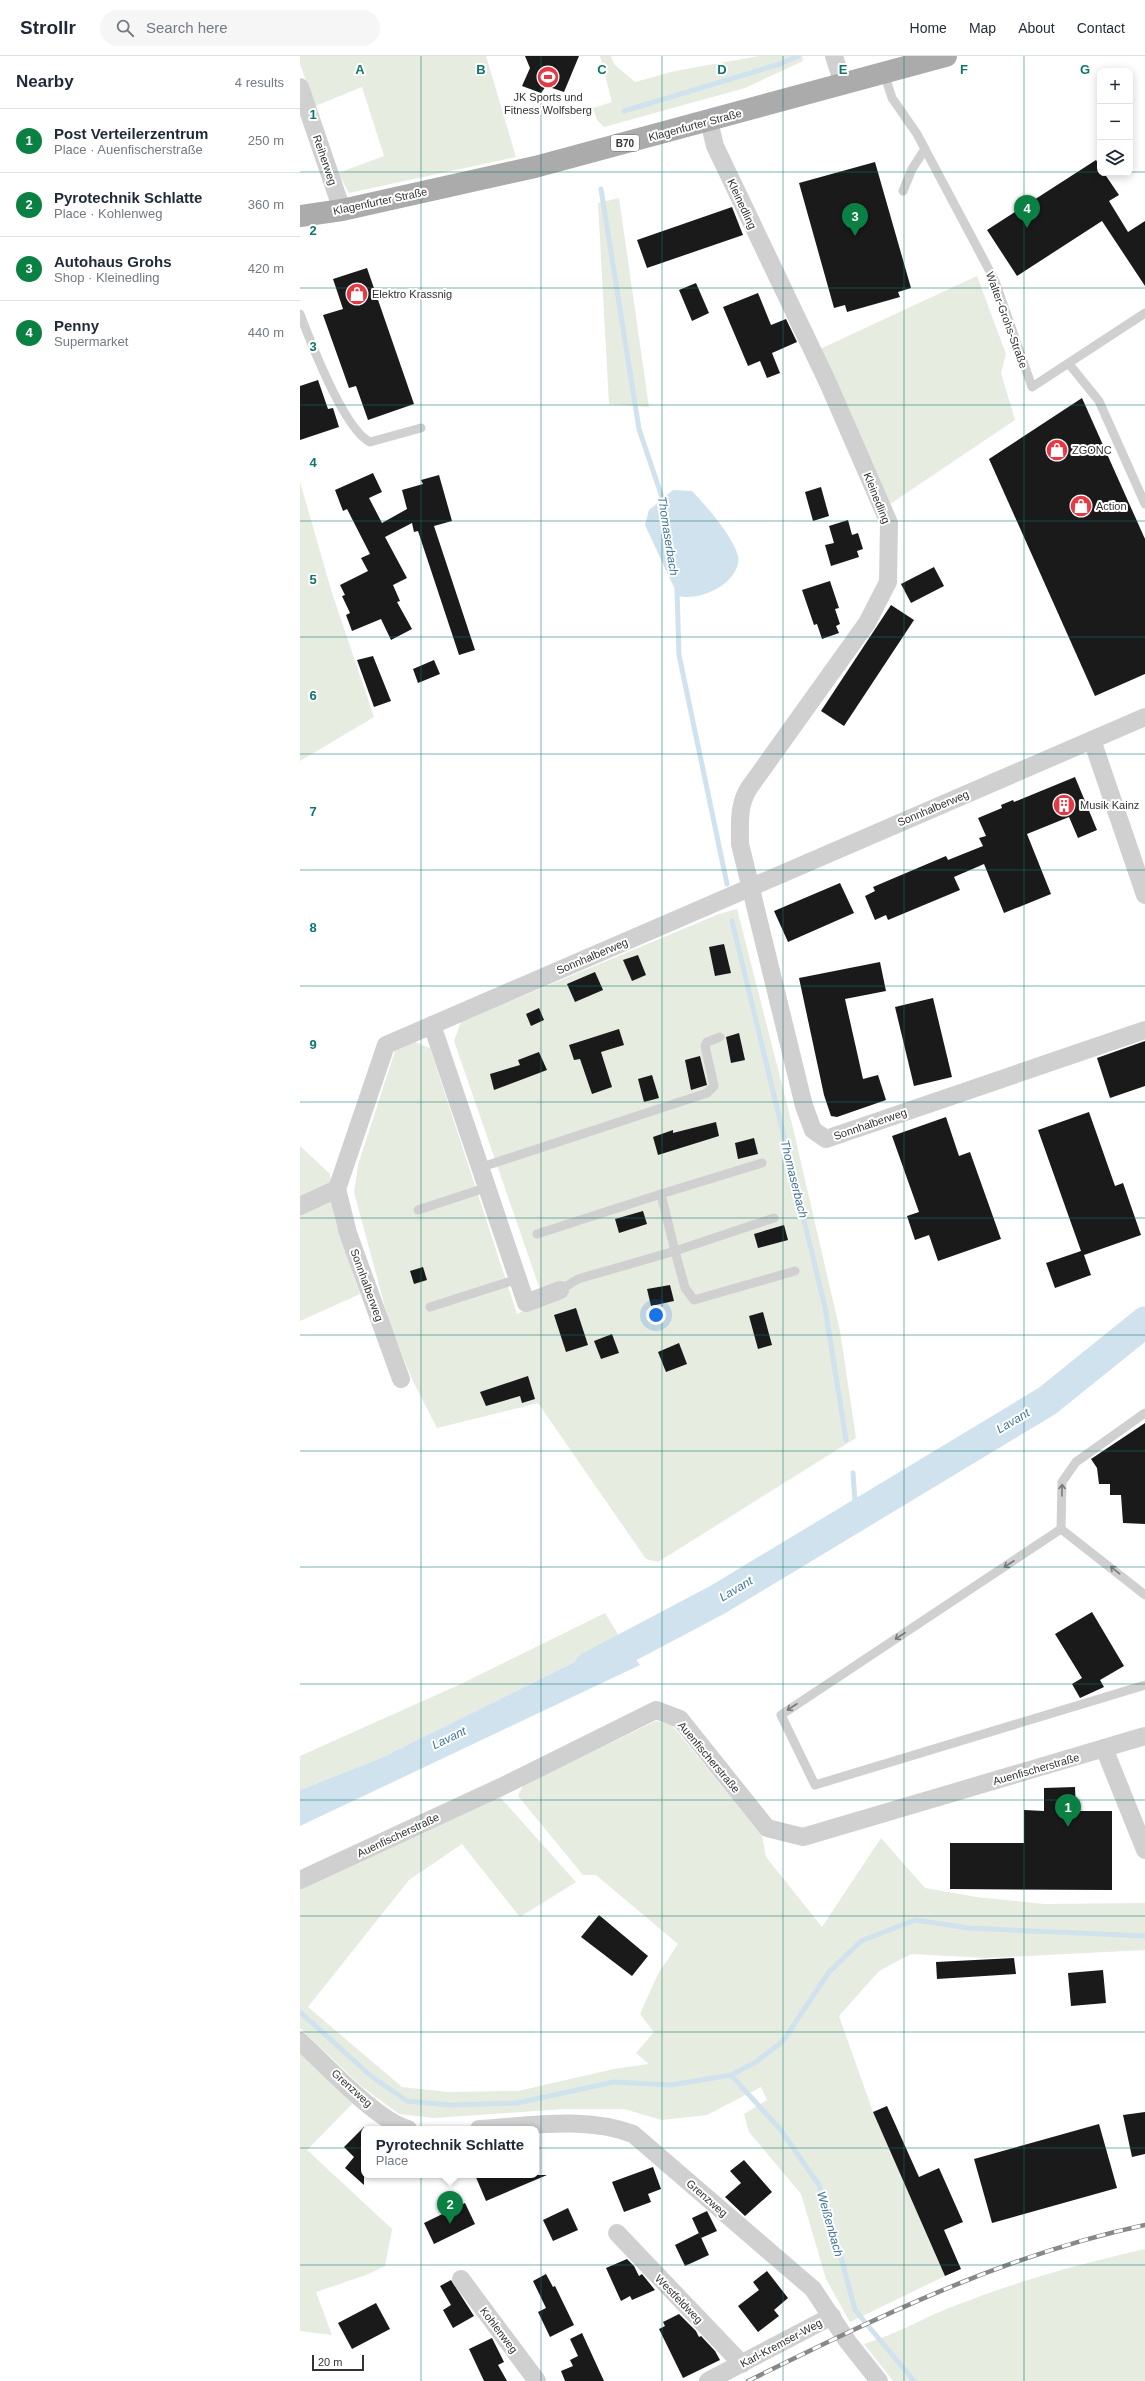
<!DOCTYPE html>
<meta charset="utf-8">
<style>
body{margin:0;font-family:Arial,sans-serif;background:#f6f6f7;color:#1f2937}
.controls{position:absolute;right:12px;top:12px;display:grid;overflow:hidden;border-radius:8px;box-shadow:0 2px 10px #0003}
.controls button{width:36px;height:36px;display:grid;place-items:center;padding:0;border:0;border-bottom:1px solid #e0e1e3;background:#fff;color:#1f2937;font:20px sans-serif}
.scale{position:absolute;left:12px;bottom:10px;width:52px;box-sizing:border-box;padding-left:4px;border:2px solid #333;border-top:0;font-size:11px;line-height:14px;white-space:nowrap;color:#333;-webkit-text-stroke:3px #fff;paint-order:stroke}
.you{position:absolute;left:356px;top:1259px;width:14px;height:14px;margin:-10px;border:3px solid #fff;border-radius:50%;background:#1a73e8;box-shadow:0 0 0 6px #1a73e833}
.badge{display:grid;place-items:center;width:26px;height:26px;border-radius:50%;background:#0b8043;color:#fff;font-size:13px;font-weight:700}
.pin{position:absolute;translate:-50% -33px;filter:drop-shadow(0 1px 2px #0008)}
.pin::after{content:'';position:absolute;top:21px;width:14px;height:12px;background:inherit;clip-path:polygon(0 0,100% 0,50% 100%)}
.popup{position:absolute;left:61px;top:2070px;width:178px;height:52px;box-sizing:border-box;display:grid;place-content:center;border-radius:8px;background:#fff;filter:drop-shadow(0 1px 3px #0005);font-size:13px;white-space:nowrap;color:#747a83}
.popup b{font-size:15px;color:#1f2937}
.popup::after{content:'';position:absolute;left:50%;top:100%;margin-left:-8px;border:8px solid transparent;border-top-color:#fff}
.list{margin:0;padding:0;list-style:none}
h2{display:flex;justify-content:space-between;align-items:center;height:52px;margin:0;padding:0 16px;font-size:17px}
h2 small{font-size:13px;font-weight:400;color:#747a83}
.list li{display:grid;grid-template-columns:26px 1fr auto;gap:12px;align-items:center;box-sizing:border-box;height:64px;padding:0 16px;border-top:1px solid #e0e1e3}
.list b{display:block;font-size:15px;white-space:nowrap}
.list p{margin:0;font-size:13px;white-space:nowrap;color:#747a83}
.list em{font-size:13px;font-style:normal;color:#747a83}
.icon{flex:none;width:22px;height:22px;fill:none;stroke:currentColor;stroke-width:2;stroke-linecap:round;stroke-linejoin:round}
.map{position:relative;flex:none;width:845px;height:2325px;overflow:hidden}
header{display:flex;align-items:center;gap:24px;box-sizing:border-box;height:56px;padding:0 20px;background:#fff;border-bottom:1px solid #e0e1e3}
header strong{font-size:19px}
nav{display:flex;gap:22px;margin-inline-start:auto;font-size:14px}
.search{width:280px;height:36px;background:#f6f6f7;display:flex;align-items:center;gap:10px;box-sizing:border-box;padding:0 14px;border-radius:22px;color:#747a83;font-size:15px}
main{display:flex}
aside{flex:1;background:#fff}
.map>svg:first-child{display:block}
.green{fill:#e6ecdf}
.water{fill:#cfe2ee}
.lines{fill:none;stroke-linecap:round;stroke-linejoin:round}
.stream{stroke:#cfe2ee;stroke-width:5}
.river{stroke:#cfe2ee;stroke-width:31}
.building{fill:#1a1a1a}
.lane{stroke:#d0d0d0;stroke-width:9}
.street{stroke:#d0d0d0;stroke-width:18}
.primary{stroke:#ababab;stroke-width:22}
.rail-casing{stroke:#888;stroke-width:4.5}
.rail{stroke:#fff;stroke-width:3;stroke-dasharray:9;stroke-linecap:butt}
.oneway{stroke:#7a7a7a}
.grid{fill:none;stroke:#0f766e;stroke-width:1;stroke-opacity:0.55}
.labels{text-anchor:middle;stroke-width:4;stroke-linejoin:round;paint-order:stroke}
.shield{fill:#fff;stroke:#707070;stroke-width:1}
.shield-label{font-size:10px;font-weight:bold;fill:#333}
.poi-label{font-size:11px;fill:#333;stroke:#fff;text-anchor:start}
.street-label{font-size:11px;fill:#333;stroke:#fff}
.water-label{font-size:12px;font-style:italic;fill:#3f7597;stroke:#fff}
.grid-label{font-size:13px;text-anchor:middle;font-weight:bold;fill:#0f766e;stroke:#fff;stroke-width:4;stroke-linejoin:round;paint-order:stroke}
</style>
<header>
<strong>Strollr</strong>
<div class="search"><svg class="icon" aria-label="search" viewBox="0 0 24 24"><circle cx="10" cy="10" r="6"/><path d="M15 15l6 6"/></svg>Search here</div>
<nav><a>Home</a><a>Map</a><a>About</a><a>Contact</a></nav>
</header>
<main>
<aside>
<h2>Nearby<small>4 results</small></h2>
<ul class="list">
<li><span class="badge">1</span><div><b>Post Verteilerzentrum</b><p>Place · Auenfischerstraße</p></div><em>250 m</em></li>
<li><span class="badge">2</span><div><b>Pyrotechnik Schlatte</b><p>Place · Kohlenweg</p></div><em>360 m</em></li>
<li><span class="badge">3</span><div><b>Autohaus Grohs</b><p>Shop · Kleinedling</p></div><em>420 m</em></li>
<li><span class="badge">4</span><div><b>Penny</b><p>Supermarket</p></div><em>440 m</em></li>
</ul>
</aside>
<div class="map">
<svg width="845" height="2325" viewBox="0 0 845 2325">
<rect width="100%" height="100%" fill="#fff"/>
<g class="green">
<path d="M0 0H186L216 101 49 137 38 117 84 100 62 31 15 50 0 8Z"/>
<path d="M300 0H311L314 8 335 26 375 15 459 0H502L503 5 445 32 304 71 297 64 293 52 312 46Z"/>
<path d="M319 142 349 351 309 348 298 147Z"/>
<path d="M677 220 706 298 701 317 715 364 590 448 520 293Z"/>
<path d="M0 426 32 537 74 661 0 705Z"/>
<path d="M437 853 493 1072 540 1275 556 1382 358 1506 346 1503 238 1347 137 1372 113 1325 90 1270 54 1136 58 1109 95 995 115 986 130 992 217 1258 244 1245 154 985 161 966 419 858Z"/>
<path d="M0 1090 30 1118 34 1161 60 1238 0 1265Z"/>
<path d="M305 1557 321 1583 81 1702 0 1734V1700L163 1627Z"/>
<path d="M356 1665 372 1669 462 1780 466 1801 522 1871 581 1782 625 1832 676 1841 744 1848 845 1847V1894L687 1902 611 1898 579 1915 539 1960 573 2056 645 2220 550 2266 526 2223 501 2138 449 2076 444 2058 467 2044 461 2031 407 2059 362 2064 324 2053H265L134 2062 99 2058 61 2030 0 1972V1833L200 1741 276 1826 220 1861 162 1788 109 1824 8 1951 102 2031 148 2036 218 2035 314 2013 349 2008 336 1997 354 1976 340 1958 358 1918 378 1888 296 1819H283L218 1740 223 1729Z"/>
<path d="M0 1996 54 2046 7 2094 92 2173 85 2210 66 2219 16 2236 32 2279 0 2275Z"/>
<path d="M845 2193V2325H593L564 2288C598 2278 628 2259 662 2247 721 2224 783 2207 845 2193Z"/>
</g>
<g class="water">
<path d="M373 434 392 435C406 450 433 480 438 500 441 513 427 528 416 533 405 539 391 543 378 540L345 469 349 454Z"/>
<path d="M321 1583 340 1609 0 1770V1734L81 1702Z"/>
</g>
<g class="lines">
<g class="stream">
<path d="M324 55 480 8 498 0"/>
<path d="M301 133 339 373 364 447"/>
<path d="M377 534 379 599 427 828"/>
<path d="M432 865 525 1251 546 1384"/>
<path d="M553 1417 556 1460"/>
<path d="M0 1956 71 2020 107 2045 148 2049 217 2047 314 2026 371 2029 431 2019 456 2006 483 1985 529 1916 561 1885 615 1864 669 1872 845 1880"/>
<path d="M431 2019 480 2073 519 2129 538 2190 555 2254 614 2325"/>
</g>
<path class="river" d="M290 1611 417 1544 747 1345 845 1266"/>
</g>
<g class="building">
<path d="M225 0H279L264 36 246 30 241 37 222 30 230 12Z"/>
<path d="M796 104 800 110V117H804L819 139 809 145 828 176 845 165V230L802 165 717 220 687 174Z"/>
<path d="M575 106 611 232 598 236 600 241 547 256 545 249 534 252 499 127Z"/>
<path d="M432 151 443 179 347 212 337 184Z"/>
<path d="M67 212 114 348 68 364 56 330 49 332 23 259 43 253 33 223Z"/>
<path d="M396 227 409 257 392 265 379 234Z"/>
<path d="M458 237 471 269 486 263 497 286 472 297 480 317 467 322 460 305 448 310 423 251Z"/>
<path d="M18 324 28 353 33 352 39 371 0 384V330Z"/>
<path d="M782 342 845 483V618L795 640 689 403Z"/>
<path d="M73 417 82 436 69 442 82 467 107 453 102 434 123 428 121 424 139 419 152 465 134 470 175 594 159 599 118 475 114 476 112 467 85 481 107 522 93 529 100 545 97 546 112 573 91 584 81 563 52 575 46 559 50 557 42 540 45 539 40 529 68 515 61 502 70 498 47 453 43 455 35 434Z"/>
<path d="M521 431 529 460 513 465 505 436Z"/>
<path d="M548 464 552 479 558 477 563 493 557 495 559 501 531 510 525 489 534 487 529 470Z"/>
<path d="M634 511 644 530 611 547 601 528Z"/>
<path d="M530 525 539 552 535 553 540 568 536 570 539 577 522 583 517 568 514 569 502 534Z"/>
<path d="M591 549 614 564 544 670 521 655Z"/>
<path d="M73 600 91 645 74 651 57 604Z"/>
<path d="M134 604 140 618 118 627 113 613Z"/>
<path d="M775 721 797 774 778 782 769 761 727 778 751 838 704 857 684 808 654 821 660 834 588 864 586 859 575 864 565 840 575 835 573 831 646 800 648 804 683 790 679 782 686 780 678 762 702 752 701 749 713 744 714 746Z"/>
<path d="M540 827 554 857 488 886 474 855Z"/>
<path d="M424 888 431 917 415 920 409 891Z"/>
<path d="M338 899 346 919 332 925 323 904Z"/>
<path d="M580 906 586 935 545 943 563 1023 578 1019 586 1044 537 1061 531 1060 524 1039 499 922Z"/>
<path d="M295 916 303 934 275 946 267 928Z"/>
<path d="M633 942 652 1021 614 1030 595 951Z"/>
<path d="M239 952 244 964 231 970 226 958Z"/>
<path d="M319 973 324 989 301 996 312 1031 292 1038 280 1003 274 1004 269 989Z"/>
<path d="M439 977 445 1004 431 1007 426 981Z"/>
<path d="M845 985V1030L810 1042 797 1002Z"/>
<path d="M239 996 247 1014 194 1034 190 1018 220 1009 218 1004Z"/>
<path d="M400 1000 407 1029 391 1034 385 1004Z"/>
<path d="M352 1019 359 1042 344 1046 338 1023Z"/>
<path d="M789 1056 815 1130 823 1127 841 1179 784 1199 791 1219 755 1232 746 1207 781 1195 738 1074Z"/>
<path d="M646 1061 659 1100 670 1096 701 1183 638 1205 629 1179 615 1184 607 1160 619 1156 592 1080Z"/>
<path d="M416 1066 419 1080 358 1099 353 1081 373 1074V1077Z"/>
<path d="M454 1082 458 1098 438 1103 435 1087Z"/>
<path d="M343 1155 347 1168 319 1177 315 1163Z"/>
<path d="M484 1169 488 1184 458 1192 454 1178Z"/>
<path d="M123 1211 127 1224 114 1228 110 1215Z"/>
<path d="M370 1229 374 1245 351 1250 347 1233Z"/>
<path d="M276 1252 288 1289 266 1296 254 1259Z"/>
<path d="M463 1256 472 1289 458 1293 449 1260Z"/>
<path d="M312 1278 319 1297 301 1303 294 1285Z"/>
<path d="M379 1287 387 1308 366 1316 358 1296Z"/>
<path d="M228 1320 235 1343 222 1347 220 1340 186 1350 180 1336Z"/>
<path d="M845 1367V1468L823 1467 821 1439H810V1428H799L797 1412 791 1403Z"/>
<path d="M792 1556 824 1610 800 1624 804 1631 780 1642 772 1628 782 1622 755 1578Z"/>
<path d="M775 1731 776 1755H812V1834L650 1833V1787H724V1754L744 1755V1732Z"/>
<path d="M299 1859 348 1900 332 1920 281 1881Z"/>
<path d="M714 1902 716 1918 637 1923 636 1906Z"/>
<path d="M803 1914 806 1947 771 1950 768 1917Z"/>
<path d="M587 2050 619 2121 639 2112 663 2166 644 2174 661 2213 645 2220 573 2056Z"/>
<path d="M845 2056V2098L832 2101 823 2059Z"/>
<path d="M799 2068 817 2132 692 2167 674 2103Z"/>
<path d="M64 2071V2129L45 2112 54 2101 44 2091Z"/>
<path d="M444 2104 472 2136 445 2160 425 2141 441 2127 430 2115Z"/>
<path d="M353 2111 361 2133 348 2138 351 2146 324 2156 312 2126Z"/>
<path d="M175 2119H247L186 2145Z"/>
<path d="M165 2147 175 2168 134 2188 124 2167Z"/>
<path d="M268 2152 278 2174 253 2185 243 2164Z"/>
<path d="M407 2155 417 2175 401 2182 392 2162Z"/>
<path d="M399 2177 409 2199 385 2210 375 2189Z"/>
<path d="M327 2203 334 2210 339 2220 342 2218 355 2234 332 2244 330 2240 321 2245 306 2212Z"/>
<path d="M467 2215 488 2242 474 2254 479 2260 458 2276 438 2250 459 2234 453 2226Z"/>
<path d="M246 2218 253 2231 255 2230 274 2269 250 2281 238 2256 246 2252 233 2225Z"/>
<path d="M151 2224 174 2260 153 2272 143 2254 151 2249 140 2230Z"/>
<path d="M76 2247 90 2273 52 2293 38 2267Z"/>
<path d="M379 2258 396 2275 399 2281 401 2280 415 2295 420 2304 383 2322 359 2273 365 2270 363 2266Z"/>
<path d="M282 2277 304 2325H265L261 2315 273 2310 270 2304 278 2300 270 2283Z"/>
<path d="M192 2282 204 2306 198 2309 207 2325H184L169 2293Z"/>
</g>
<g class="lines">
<g class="lane">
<path d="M584 17 592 42 617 78 695 225 732 331 845 257"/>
<path d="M603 135 612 113 625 93"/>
<path d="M0 258C11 287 44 373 70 386L121 372"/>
<path d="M769 308 799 345 845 448"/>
<path d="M182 1111 407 1037 414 1030 405 990 407 986 420 981"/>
<path d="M118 1154 188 1131"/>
<path d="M474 1162 375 1195 385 1232 394 1244 495 1215"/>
<path d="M237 1178 361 1138"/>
<path d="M260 1234 278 1223 375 1195 361 1138 462 1107"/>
<path d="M130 1251 218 1223"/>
<path d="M761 1473 762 1426 776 1406 845 1357"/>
<path d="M845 1539 761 1473 481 1659 515 1729 845 1629"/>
</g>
<g class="street">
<path d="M534 0 543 28"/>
<path d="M0 31 42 154"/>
<path d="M409 65 415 90 528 327 589 467 588 526 567 567 449 732C438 749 440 768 440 788L504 1050 513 1074 526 1083 845 974"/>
<path d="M792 684 845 839"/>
<path d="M132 969 226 1247 260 1234"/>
<path d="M37 1133 48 1177 101 1323"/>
<path d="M0 1150 37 1133 86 989 845 661"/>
<path d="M804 1692 845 1794"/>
<path d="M0 1824 201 1731 356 1654 380 1663 467 1772 503 1781 845 1680"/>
<path d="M0 1985C25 2008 77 2065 108 2073"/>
<path d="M179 2073C230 2070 285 2060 333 2078L513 2233 548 2286 579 2325"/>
<path d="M317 2177 442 2308"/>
<path d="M161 2223 237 2325"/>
<path d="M408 2325 532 2260"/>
</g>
<path class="primary" d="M0 160 42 154 235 111 646 0"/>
<g class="rail-casing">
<path id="rail" d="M448 2325C576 2262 704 2199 845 2169"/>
</g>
<use href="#rail" class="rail"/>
</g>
<defs><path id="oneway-shaft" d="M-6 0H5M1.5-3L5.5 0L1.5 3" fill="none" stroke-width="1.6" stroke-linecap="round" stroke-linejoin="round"/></defs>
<g class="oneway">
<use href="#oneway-shaft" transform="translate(762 1434) rotate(-89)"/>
<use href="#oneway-shaft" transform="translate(709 1508) rotate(147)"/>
<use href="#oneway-shaft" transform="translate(815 1514) rotate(-141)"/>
<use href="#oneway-shaft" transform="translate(600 1580) rotate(147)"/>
<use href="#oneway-shaft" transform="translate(492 1651) rotate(147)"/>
</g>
<path class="grid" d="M121 0V2325M241 0V2325M362 0V2325M483 0V2325M604 0V2325M724 0V2325M0 116H800M830 116H845M0 232H845M0 349H845M0 465H845M0 581H845M0 698H845M0 814H845M0 930H845M0 1046H845M0 1162H845M0 1279H845M0 1395H845M0 1511H845M0 1628H845M0 1744H845M0 1860H845M0 1976H845M0 2092H845M0 2209H845"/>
<defs>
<g id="stadium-disc" transform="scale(1.15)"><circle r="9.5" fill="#e63946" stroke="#fff"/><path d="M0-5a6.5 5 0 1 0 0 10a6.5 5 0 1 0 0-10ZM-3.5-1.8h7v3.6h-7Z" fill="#fff"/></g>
<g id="shop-disc" transform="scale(1.15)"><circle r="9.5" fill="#e63946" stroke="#fff"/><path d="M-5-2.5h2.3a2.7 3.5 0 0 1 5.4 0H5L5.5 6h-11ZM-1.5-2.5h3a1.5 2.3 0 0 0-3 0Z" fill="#fff"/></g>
<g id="building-disc" transform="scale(1.15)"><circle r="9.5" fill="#e63946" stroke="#fff"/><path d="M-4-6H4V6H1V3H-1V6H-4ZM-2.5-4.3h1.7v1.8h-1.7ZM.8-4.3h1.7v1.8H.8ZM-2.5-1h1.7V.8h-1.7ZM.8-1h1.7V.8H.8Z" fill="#fff"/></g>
</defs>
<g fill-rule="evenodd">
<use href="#stadium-disc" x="248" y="21"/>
<use href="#shop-disc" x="57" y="238"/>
<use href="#shop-disc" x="757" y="394"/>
<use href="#shop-disc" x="781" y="450"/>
<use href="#building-disc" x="764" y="749"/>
</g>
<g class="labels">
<rect class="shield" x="311" y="79" width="28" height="16" rx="3"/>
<g class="shield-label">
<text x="325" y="91">B70</text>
</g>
<g class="poi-label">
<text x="248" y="45" text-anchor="middle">JK Sports und<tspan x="248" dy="13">Fitness Wolfsberg</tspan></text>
<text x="72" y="242">Elektro Krassnig</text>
<text x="772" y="398">ZGONC</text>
<text x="796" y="454">Action</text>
<text x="780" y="753">Musik Kainz</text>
</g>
<g class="street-label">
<text transform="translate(395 69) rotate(-15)" y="4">Klagenfurter Straße</text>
<text transform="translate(25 104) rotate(71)" y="4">Reiherweg</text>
<text transform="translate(80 145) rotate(-12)" y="4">Klagenfurter Straße</text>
<text transform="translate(442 148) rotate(65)" y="4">Kleinedling</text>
<text transform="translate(707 264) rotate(70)" y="4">Walter-Grohs-Straße</text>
<text transform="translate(577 442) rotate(68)" y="4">Kleinedling</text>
<text transform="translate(633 752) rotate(-23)" y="4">Sonnhalberweg</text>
<text transform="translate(292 900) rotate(-23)" y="4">Sonnhalberweg</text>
<text transform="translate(570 1068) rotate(-19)" y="4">Sonnhalberweg</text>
<text transform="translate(67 1229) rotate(70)" y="4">Sonnhalberweg</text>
<text transform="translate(409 1701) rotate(50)" y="4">Auenfischerstraße</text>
<text transform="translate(736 1713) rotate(-16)" y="4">Auenfischerstraße</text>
<text transform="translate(98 1779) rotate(-25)" y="4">Auenfischerstraße</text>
<text transform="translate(52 2032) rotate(42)" y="4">Grenzweg</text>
<text transform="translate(407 2142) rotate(41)" y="4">Grenzweg</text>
<text transform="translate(379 2243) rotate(46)" y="4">Westfeldweg</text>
<text transform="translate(199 2274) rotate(53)" y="4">Kohlenweg</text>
<text transform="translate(481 2287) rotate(-28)" y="4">Karl-Kremser-Weg</text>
</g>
<g class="water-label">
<text transform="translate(368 480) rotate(81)" y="4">Thomaserbach</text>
<text transform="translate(494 1123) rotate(76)" y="4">Thomaserbach</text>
<text transform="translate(713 1365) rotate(-31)" y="4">Lavant</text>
<text transform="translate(436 1533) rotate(-31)" y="4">Lavant</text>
<text transform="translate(149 1682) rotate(-26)" y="4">Lavant</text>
<text transform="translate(530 2168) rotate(74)" y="4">Weißenbach</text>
</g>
</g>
<g class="grid-label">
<text x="60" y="18">A</text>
<text x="181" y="18">B</text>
<text x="302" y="18">C</text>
<text x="422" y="18">D</text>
<text x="543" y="18">E</text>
<text x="664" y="18">F</text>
<text x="785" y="18">G</text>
<text x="13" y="63">1</text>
<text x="13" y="179">2</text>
<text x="13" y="295">3</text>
<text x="13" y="411">4</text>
<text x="13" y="528">5</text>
<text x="13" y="644">6</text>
<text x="13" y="760">7</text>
<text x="13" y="876">8</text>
<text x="13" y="993">9</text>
</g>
</svg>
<div class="controls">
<button>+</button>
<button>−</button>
<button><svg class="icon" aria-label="layers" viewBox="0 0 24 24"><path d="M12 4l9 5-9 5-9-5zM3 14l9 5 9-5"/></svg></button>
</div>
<div class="scale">20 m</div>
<div class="you"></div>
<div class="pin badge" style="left:768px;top:1771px">1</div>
<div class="pin badge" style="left:150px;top:2168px">2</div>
<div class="popup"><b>Pyrotechnik Schlatte</b>Place</div>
<div class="pin badge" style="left:555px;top:180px">3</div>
<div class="pin badge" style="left:727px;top:172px">4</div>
</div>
</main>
